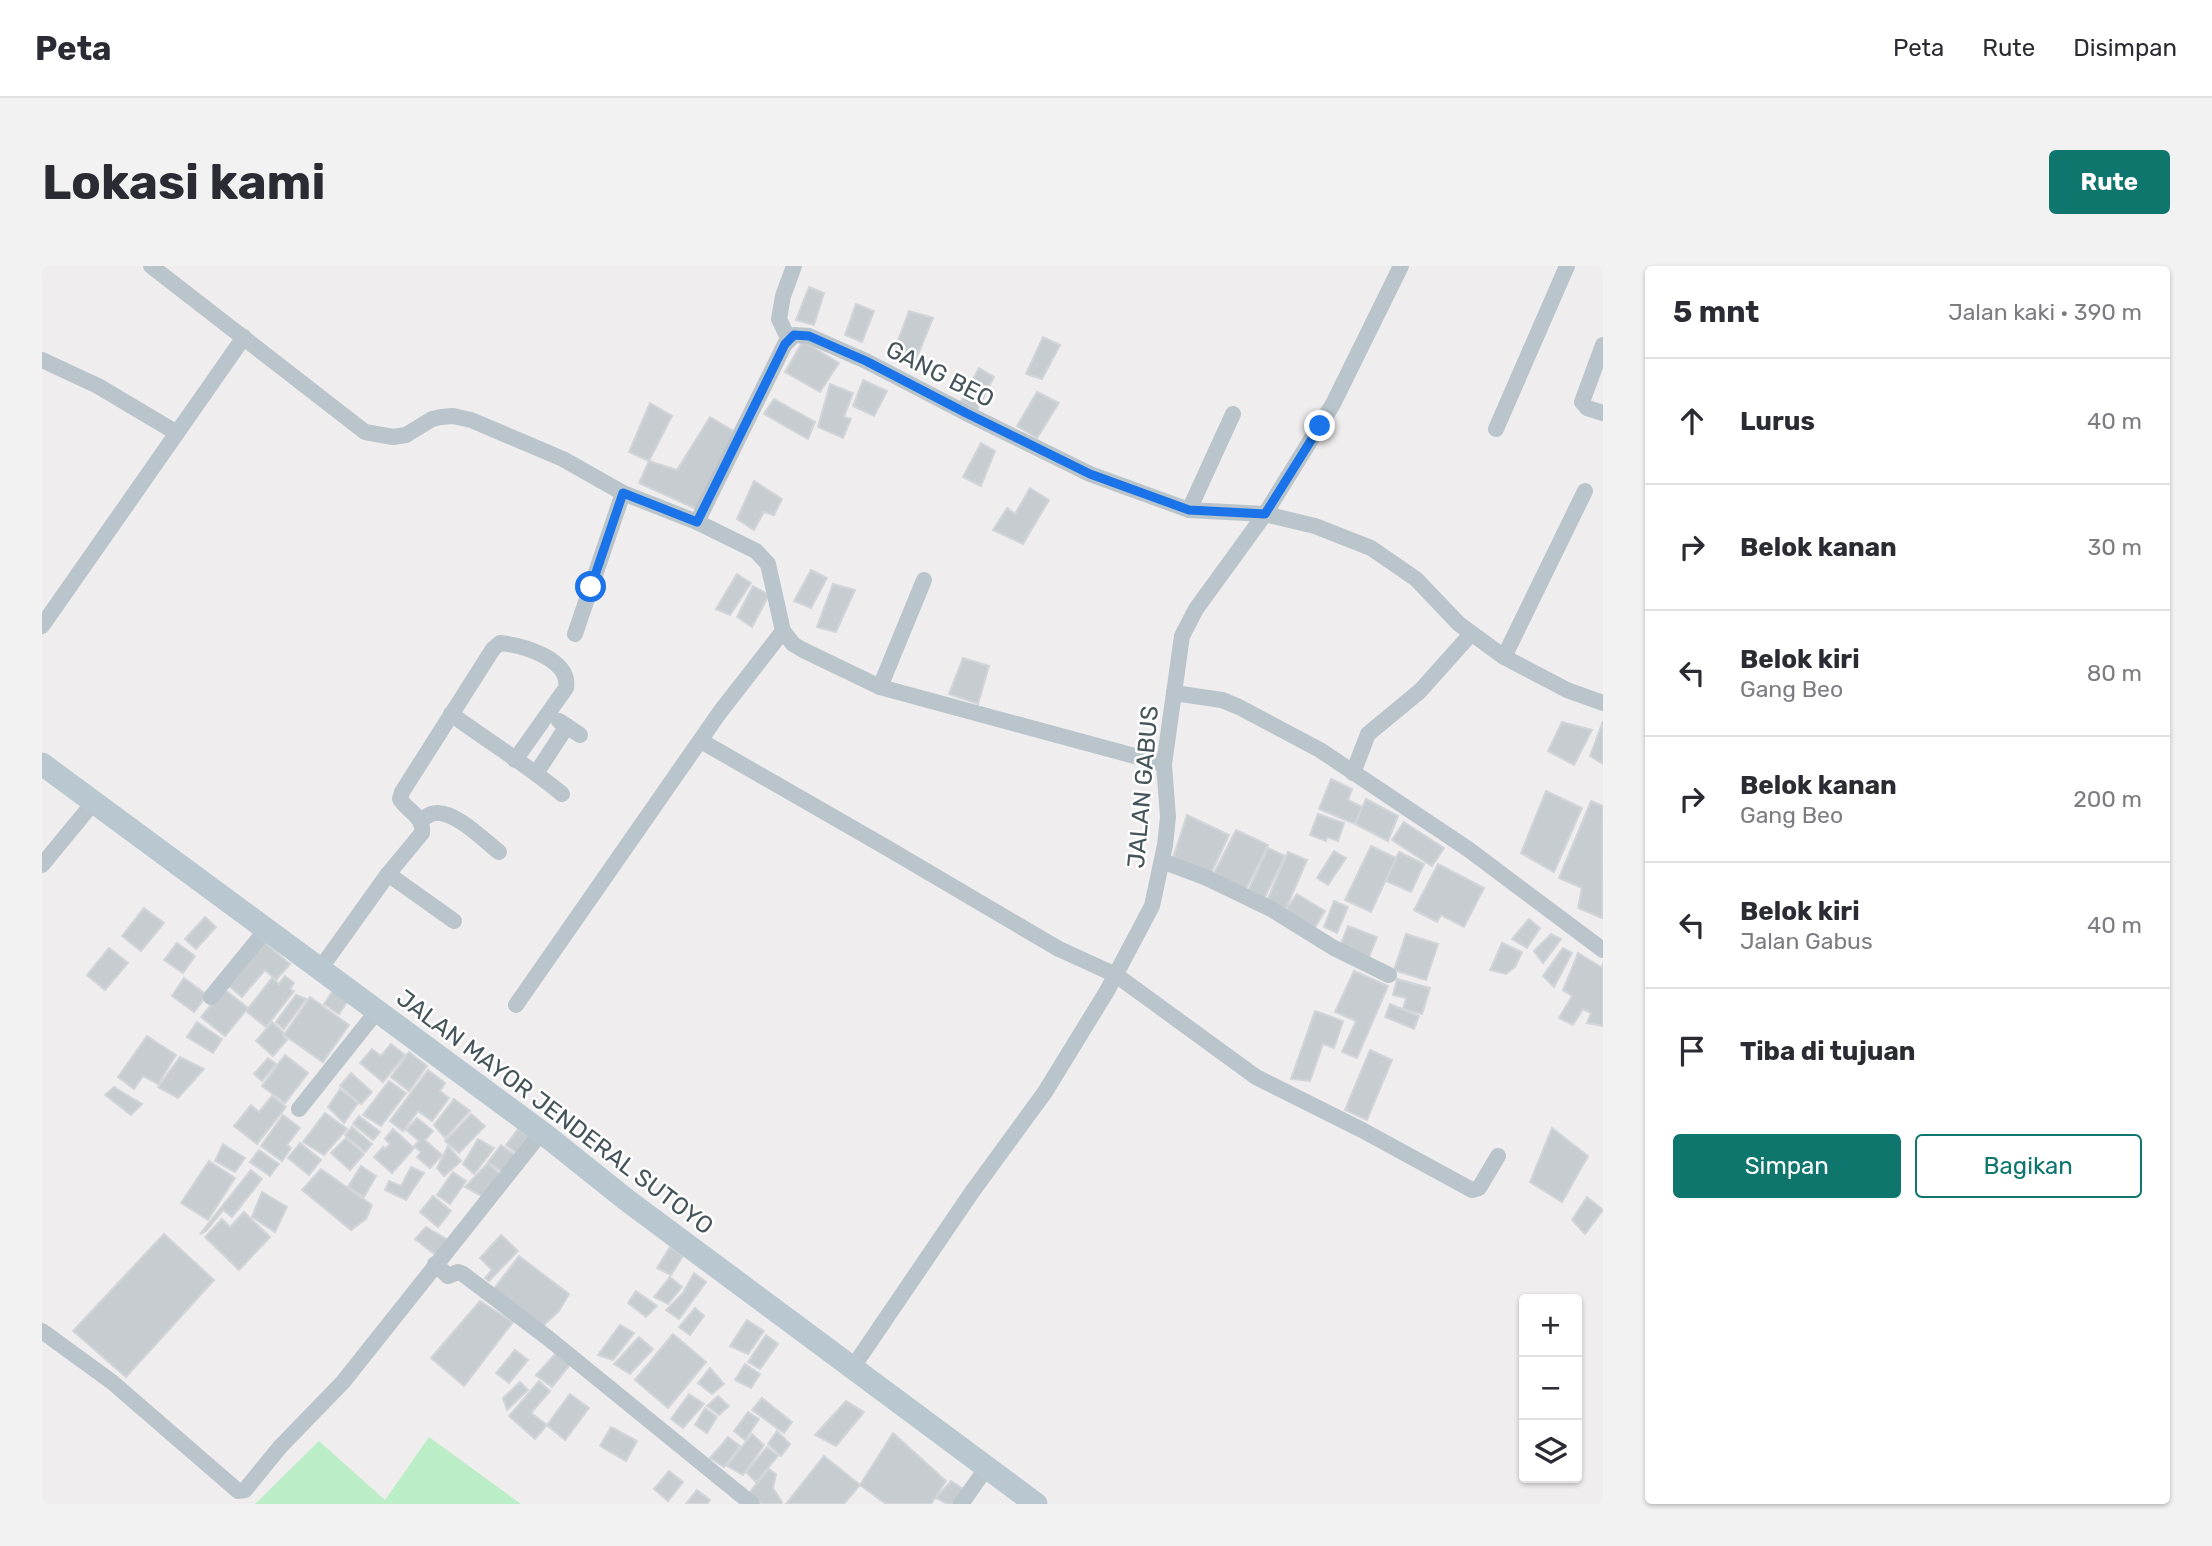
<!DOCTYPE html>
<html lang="id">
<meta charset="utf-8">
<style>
body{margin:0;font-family:Rubik,sans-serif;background:#f2f2f3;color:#2b2b33}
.controls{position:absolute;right:21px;bottom:21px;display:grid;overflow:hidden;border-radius:7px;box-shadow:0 2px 5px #0004}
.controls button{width:63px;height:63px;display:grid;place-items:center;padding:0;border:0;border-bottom:2px solid #e1e1e2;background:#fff;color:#2b2b33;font:35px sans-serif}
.stop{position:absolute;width:21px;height:21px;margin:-16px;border:5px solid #1a73e8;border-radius:50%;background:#fff}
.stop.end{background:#1a73e8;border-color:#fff;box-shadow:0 2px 7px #0008}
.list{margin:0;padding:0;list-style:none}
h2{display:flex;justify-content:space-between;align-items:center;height:91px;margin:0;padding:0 28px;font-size:30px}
h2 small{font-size:23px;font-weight:400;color:#7c7c81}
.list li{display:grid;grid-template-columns:46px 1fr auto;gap:21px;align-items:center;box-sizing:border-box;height:126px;padding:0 28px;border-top:2px solid #e1e1e2}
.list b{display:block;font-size:26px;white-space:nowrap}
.list p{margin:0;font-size:23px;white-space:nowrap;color:#7c7c81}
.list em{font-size:23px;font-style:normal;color:#7c7c81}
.actions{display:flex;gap:14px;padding:21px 28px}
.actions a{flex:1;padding:16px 0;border:2px solid #0f766e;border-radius:7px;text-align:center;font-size:24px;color:#0f766e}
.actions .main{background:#0f766e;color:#fff}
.icon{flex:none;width:38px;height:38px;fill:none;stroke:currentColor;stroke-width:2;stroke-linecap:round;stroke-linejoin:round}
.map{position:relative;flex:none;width:1561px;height:1238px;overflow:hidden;border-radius:7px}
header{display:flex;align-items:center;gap:42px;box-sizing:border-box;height:98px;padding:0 35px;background:#fff;border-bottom:2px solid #e1e1e2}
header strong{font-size:33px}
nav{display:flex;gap:38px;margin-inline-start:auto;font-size:24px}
.intro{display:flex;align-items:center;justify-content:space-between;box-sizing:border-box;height:168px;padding:0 42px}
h1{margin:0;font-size:49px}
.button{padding:18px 32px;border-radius:7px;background:#0f766e;color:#fff;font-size:24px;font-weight:700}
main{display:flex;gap:42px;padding:0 42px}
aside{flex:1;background:#fff;border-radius:7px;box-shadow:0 2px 5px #0004}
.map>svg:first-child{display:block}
.green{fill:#bbeec6}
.building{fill:#c7ccd0;stroke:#d1d5d9;stroke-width:2}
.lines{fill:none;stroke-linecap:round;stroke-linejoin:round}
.minor{stroke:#b9c5cb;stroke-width:16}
.secondary{stroke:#b9c8d0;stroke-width:23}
.route{stroke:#1a73e8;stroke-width:9}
.labels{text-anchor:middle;stroke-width:5;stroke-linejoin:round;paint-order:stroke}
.street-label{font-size:24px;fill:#46545b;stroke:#fff}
</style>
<header>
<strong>Peta</strong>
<nav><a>Peta</a><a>Rute</a><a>Disimpan</a></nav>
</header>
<div class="intro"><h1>Lokasi kami</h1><a class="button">Rute</a></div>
<main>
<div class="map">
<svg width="1561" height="1238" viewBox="0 0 1561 1238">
<rect width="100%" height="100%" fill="#f0edee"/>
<path class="green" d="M387 1171 479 1238H213L277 1175 343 1234Z"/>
<g class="building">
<path d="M767 21 782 27 772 59 754 54Z"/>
<path d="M814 38 832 45 820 76 803 69Z"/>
<path d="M867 45 891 52 873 96 851 88Z"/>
<path d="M1001 71 1018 79 1000 113 984 108Z"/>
<path d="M761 75 797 97 778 126 743 106Z"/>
<path d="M937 102 952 111 935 144 919 135Z"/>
<path d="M821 114 845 125 832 150 811 140Z"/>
<path d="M788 118 811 127 802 151 809 153 801 172 776 161Z"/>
<path d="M995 126 1017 137 995 172 975 160Z"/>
<path d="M732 133 773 156 766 173 722 148Z"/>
<path d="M608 137 630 150 607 195 587 186Z"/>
<path d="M668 151 693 166 654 243 597 217 607 195 635 204Z"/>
<path d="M939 177 953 185 939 220 921 211Z"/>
<path d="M712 215 740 233 732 249 722 246 712 264 695 253Z"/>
<path d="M988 222 1007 234 981 278 951 264 965 242 973 248Z"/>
<path d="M769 304 785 312 769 342 752 335Z"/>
<path d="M695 308 709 317 688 349 674 343Z"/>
<path d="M791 318 813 324 794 366 775 361Z"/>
<path d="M711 320 727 329 710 361 695 351Z"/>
<path d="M921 392 947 400 936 438 907 428Z"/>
<path d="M1561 455V498L1548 490Z"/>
<path d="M1520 456 1550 464 1532 499 1506 485Z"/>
<path d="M1289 513 1310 523 1306 534 1320 541 1313 558 1277 543Z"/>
<path d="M1504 525 1540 542 1512 606 1479 587Z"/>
<path d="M1324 533 1356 550 1346 575 1313 558Z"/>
<path d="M1549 535 1561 540 1560 652 1536 642 1540 622 1517 612Z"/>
<path d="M1276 548 1302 557 1296 575 1285 571 1284 575 1268 569Z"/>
<path d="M1145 549 1187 569 1167 612 1130 595Z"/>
<path d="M1362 556 1402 582 1390 600 1350 574Z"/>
<path d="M1194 564 1226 579 1201 629 1169 613Z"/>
<path d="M1329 580 1354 592 1329 646 1303 634Z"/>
<path d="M1226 582 1243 590 1221 635 1205 627Z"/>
<path d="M1292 585 1304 592 1286 619 1275 612Z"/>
<path d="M1246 586 1265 594 1243 645 1224 637Z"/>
<path d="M1357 586 1382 598 1369 626 1344 615Z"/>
<path d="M1396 598 1442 622 1422 661 1399 649 1395 656 1372 644Z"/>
<path d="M1255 628 1283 645 1272 663 1243 645Z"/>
<path d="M1292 635 1306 641 1295 667 1282 661Z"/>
<path d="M102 642 122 657 99 685 80 670Z"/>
<path d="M163 651 174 661 154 683 143 673Z"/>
<path d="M1487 653 1498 662 1485 682 1470 673Z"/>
<path d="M1306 660 1335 671 1327 691 1298 680Z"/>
<path d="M1364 668 1396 678 1384 714 1352 704Z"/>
<path d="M1509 668 1519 673 1501 697 1492 685Z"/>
<path d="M135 677 153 690 141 707 122 694Z"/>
<path d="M223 677 248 698 234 714 223 704 200 731 187 720Z"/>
<path d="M1460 677 1480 686 1473 701 1464 708 1448 704Z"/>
<path d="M67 682 86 697 63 724 45 709Z"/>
<path d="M1521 682 1530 687 1512 721 1501 710Z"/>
<path d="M1536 687 1559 701 1561 698V760L1545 757 1549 747 1541 743 1531 759 1517 752 1530 730 1521 724Z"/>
<path d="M1312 705 1346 720 1315 792 1300 786 1314 755 1293 746Z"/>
<path d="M243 710 252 717 248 723 252 725 224 761 204 745 230 712 237 718Z"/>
<path d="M142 712 165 729 152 746 130 730Z"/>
<path d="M1355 713 1388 722 1380 748 1361 743 1364 732 1351 729Z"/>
<path d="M182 723 206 742 183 770 159 751Z"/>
<path d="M292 723 307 733 297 748 282 738Z"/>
<path d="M254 729 264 733 242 763 234 756Z"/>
<path d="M268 731 307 759 281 796 242 769Z"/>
<path d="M1348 738 1377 750 1372 763 1343 751Z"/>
<path d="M1273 745 1301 755 1292 782 1281 778 1268 815 1249 813Z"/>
<path d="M155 756 180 773 171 787 145 771Z"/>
<path d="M230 756 241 766V770L245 774 231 790 214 775Z"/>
<path d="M105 770 134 789 116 818 101 810 92 823 76 811Z"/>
<path d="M349 778 363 789 341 816 318 797 330 783 339 790Z"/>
<path d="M1328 784 1350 794 1325 854 1303 844Z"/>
<path d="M367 786 385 800 367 825 349 811Z"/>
<path d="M243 789 266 807 243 837 220 820Z"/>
<path d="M138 791 162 803 136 832 116 821Z"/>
<path d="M226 792 234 798 220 815 212 808Z"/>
<path d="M386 804 403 817 398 825 407 832 390 855 376 845 361 865 348 855Z"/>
<path d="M309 807 330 826 319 838 298 820Z"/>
<path d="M347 815 364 827 339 860 321 849Z"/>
<path d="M72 821 100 838 89 849 63 829Z"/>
<path d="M298 823 316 837 302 857 286 841Z"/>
<path d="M230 830 244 841 215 878 192 860 209 839 217 846Z"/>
<path d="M412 833 428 845 403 872 392 859Z"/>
<path d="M283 847 305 863 282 889 261 876Z"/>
<path d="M429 848 443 860 417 887 403 875Z"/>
<path d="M241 849 258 862 245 879 249 882 240 895 219 880Z"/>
<path d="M317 850 338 866 331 874 311 858Z"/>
<path d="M375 852 391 865 383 874 400 889 388 902 375 891 379 886 372 880 377 875 364 864Z"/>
<path d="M310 861 330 878 323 886 303 869Z"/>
<path d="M1510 862 1546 890 1520 936 1488 916Z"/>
<path d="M351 863 372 882 350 907 332 891 341 881 343 883 348 878 343 873Z"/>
<path d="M476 863 489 872 477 889 464 879Z"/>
<path d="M304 872 322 888 308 904 289 887Z"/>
<path d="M436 873 452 882 432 908 421 898Z"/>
<path d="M258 877 279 894 267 909 246 892Z"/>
<path d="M181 878 203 892 193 906 173 895Z"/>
<path d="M459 879 476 891 463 908 446 896Z"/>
<path d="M406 880 419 895 402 910 395 902Z"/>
<path d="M217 884 237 898 228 910 208 896Z"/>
<path d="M167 895 193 912 166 954 139 937Z"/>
<path d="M446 897 461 911 443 932 423 921Z"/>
<path d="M319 900 334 910 322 931 306 921Z"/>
<path d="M369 901 382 907 364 934 343 924 347 915 359 920Z"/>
<path d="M279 903 330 939 324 953 309 964 260 924Z"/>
<path d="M209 904 220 913 190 951 181 944 164 965 158 968Z"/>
<path d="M411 906 424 915 408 938 395 929Z"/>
<path d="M220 926 245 941 233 966 210 951Z"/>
<path d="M391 930 409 945 396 961 378 946Z"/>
<path d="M1545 931 1561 944 1543 968 1530 954Z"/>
<path d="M202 946 228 971 197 1004 163 971 180 953 188 961Z"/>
<path d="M384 961 408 975 395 990 373 973Z"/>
<path d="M122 968 172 1014 84 1111 31 1065Z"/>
<path d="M459 969 476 985 447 1015 443 1012 450 1004 438 992Z"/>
<path d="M628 981 641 990 629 1009 615 1002Z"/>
<path d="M477 990 527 1028 517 1045 501 1060 451 1024Z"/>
<path d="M652 1007 664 1016 637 1053 624 1044 641 1027Z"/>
<path d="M628 1011 640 1021 626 1038 612 1031Z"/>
<path d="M594 1025 615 1040 604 1051 586 1037Z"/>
<path d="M438 1035 471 1056 422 1120 389 1092Z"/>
<path d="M653 1042 662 1050 648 1069 637 1061Z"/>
<path d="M705 1054 722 1065 706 1088 688 1080Z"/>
<path d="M578 1059 592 1067 571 1094 556 1089Z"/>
<path d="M631 1068 664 1096 626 1142 593 1114Z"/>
<path d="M724 1069 736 1078 718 1103 706 1096Z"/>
<path d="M597 1071 611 1083 588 1108 572 1098Z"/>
<path d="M473 1084 486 1094 467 1117 454 1107Z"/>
<path d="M516 1085 531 1095 510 1121 494 1109Z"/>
<path d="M703 1098 718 1108 709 1122 693 1114Z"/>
<path d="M668 1102 682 1118 670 1128 656 1117Z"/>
<path d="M497 1115 508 1125 489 1147 505 1159 493 1173 467 1150Z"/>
<path d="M478 1116 486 1124 465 1144 461 1132Z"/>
<path d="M528 1128 547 1142 523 1174 505 1159Z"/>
<path d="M647 1128 662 1138 641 1162 629 1153Z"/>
<path d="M676 1130 687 1140 677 1149 665 1140Z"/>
<path d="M720 1132 750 1156 742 1167 710 1144Z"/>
<path d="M804 1135 822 1146 794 1180 773 1169Z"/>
<path d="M663 1142 675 1151 665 1167 653 1159Z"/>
<path d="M706 1146 717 1153 703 1174 692 1165Z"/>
<path d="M569 1161 595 1175 584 1195 558 1180Z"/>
<path d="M735 1165 748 1178 739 1190 726 1178Z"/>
<path d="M851 1167 904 1215 889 1238H844L818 1219Z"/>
<path d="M710 1168 722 1179 701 1209 685 1200Z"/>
<path d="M686 1171 698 1180 682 1201 668 1192Z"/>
<path d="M725 1181 736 1190 714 1216 704 1206Z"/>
<path d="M782 1190 818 1219 802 1238H744Z"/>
<path d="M727 1203 734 1208 731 1222 740 1236 739 1238H720L707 1227Z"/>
<path d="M627 1205 641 1216 626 1235 612 1223Z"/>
<path d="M909 1215 924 1225 915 1238H905L894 1232Z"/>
<path d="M655 1224 668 1234 665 1238H644Z"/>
</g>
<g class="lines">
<g class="minor">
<path d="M109 0 323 166 351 171 364 169 390 153 399 151 411 150 429 154 521 193 581 227 655 256 714 285 726 298 741 365 751 378 761 384 838 421 1122 498"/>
<path d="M747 74 737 53 741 30 752 0"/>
<path d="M1561 79 1540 136 1545 142 1561 147"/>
<path d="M0 94 56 120 135 167"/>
<path d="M1454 163 1525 0"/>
<path d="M1147 244 1191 148"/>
<path d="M655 256 743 78 752 69 767 70 824 95 924 147 1048 208 1147 244 1223 248 1273 260 1329 282 1374 313 1417 358 1462 391 1525 424 1561 437"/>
<path d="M0 360 202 71"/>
<path d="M533 368 581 227"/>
<path d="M1462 391 1543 225"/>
<path d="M838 421 882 314"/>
<path d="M1132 427 1180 434 1197 441 1278 484 1426 583 1561 684"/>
<path d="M409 448C446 475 485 499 520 528"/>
<path d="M517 455 538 469"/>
<path d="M659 475 847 583 981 662 1017 683 1074 709 1214 811 1320 864 1430 924 1437 922 1456 890"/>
<path d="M495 506 525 460"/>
<path d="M1311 507 1326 468 1378 425 1429 368"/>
<path d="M379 554C384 551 388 547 394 547 413 545 442 574 457 586"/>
<path d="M1120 595 1165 612 1229 643 1292 682 1347 709"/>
<path d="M0 599 51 537"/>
<path d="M346 608 412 655"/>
<path d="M278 703 346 608 380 567C382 550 365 545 358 533L360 526 451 383 458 377C480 379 529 393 524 422L473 494"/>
<path d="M169 731 224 664"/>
<path d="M474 739 678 446 741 365"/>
<path d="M257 843 335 745"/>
<path d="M393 998 406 1010 416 1006 421 1008 506 1072 710 1238"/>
<path d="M0 1065 70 1116 196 1225 203 1224 238 1181 301 1116 499 867"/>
<path d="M811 1101 930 926 1003 826 1065 725 1110 640 1123 579 1126 551 1122 498 1140 370 1154 343 1223 248 1291 138 1359 0"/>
<path d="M919 1238 945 1201"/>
</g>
<path class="secondary" d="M0 498 502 868 586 935 994 1238"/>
</g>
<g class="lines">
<path class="route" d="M549 321 581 227 655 256 743 78 752 69 767 70 824 95 924 147 1048 208 1147 244 1223 248 1278 160"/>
</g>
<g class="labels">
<g class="street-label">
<text transform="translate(898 108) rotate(27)" y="8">GANG BEO</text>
<text transform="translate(1101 521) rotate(-85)" y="8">JALAN GABUS</text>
<text transform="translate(513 846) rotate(37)" y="8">JALAN MAYOR JENDERAL SUTOYO</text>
</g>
</g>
</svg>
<div class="controls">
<button>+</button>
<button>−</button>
<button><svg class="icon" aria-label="layers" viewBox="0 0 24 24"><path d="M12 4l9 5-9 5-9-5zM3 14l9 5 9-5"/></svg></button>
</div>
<div class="stop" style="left:549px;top:321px"></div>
<div class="stop end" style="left:1278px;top:160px"></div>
</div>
<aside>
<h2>5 mnt<small>Jalan kaki · 390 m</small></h2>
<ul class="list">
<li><svg class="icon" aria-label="ahead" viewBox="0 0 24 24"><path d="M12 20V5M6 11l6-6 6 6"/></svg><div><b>Lurus</b></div><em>40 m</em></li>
<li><svg class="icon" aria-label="right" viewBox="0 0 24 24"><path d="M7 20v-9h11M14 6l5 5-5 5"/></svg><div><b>Belok kanan</b></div><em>30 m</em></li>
<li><svg class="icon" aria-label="left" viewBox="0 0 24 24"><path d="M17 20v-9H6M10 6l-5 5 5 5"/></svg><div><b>Belok kiri</b><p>Gang Beo</p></div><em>80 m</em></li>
<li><svg class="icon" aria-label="right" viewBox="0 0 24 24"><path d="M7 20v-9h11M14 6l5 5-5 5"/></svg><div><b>Belok kanan</b><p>Gang Beo</p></div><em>200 m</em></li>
<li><svg class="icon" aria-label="left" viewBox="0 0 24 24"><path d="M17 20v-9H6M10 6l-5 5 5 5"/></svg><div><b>Belok kiri</b><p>Jalan Gabus</p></div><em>40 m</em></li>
<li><svg class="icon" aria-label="arrive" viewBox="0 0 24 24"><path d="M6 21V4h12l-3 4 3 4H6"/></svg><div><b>Tiba di tujuan</b></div></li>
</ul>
<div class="actions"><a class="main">Simpan</a><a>Bagikan</a></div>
</aside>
</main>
